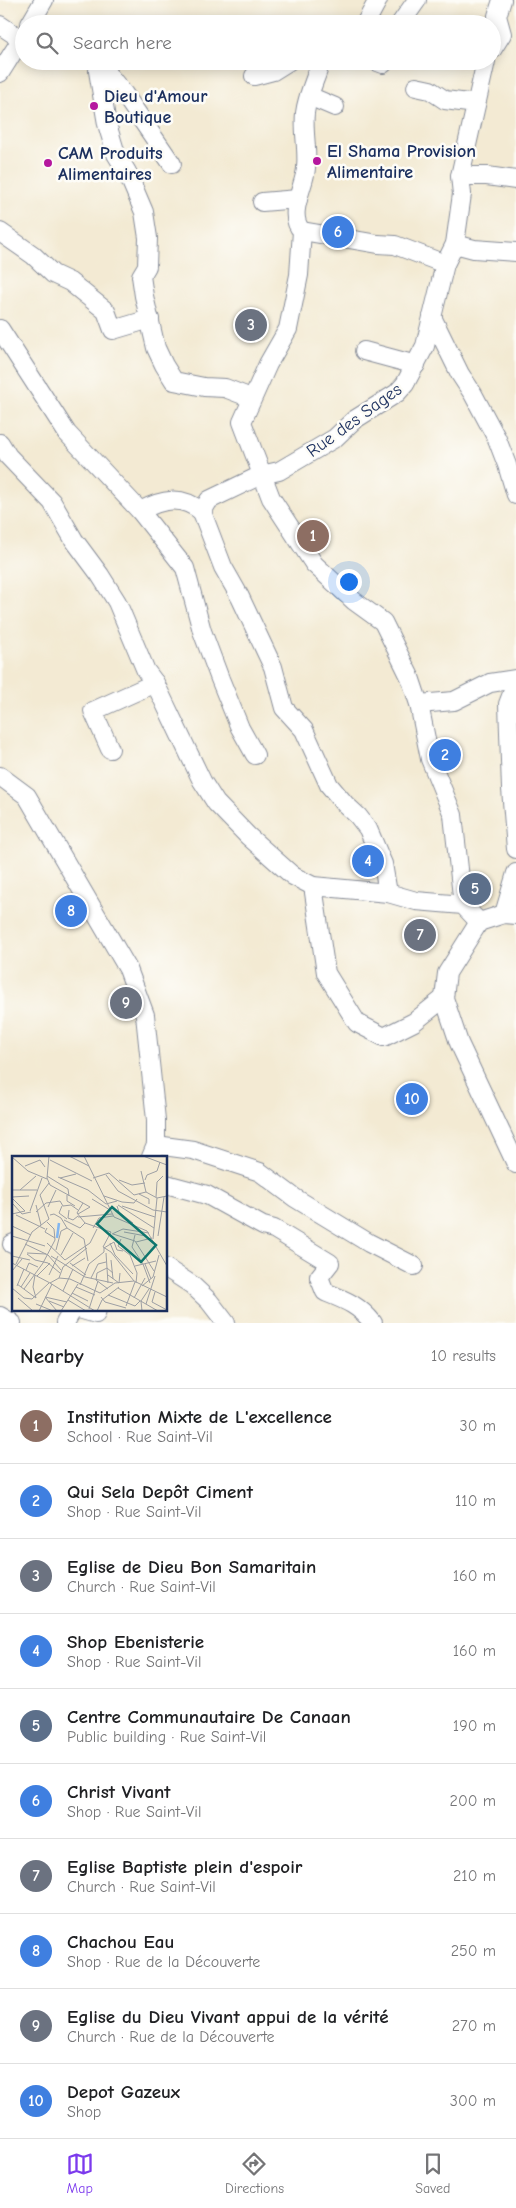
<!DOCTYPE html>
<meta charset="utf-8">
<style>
body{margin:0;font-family:"Comic Neue",sans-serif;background:#f6f6f6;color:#202124}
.you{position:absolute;left:348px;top:581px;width:18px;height:18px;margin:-12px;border:4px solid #fff;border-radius:50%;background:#1a73e8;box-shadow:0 0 0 8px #1a73e833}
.badge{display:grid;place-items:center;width:32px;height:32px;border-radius:50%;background:#7c3aed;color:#fff;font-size:16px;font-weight:700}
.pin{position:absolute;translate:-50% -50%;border:2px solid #fff;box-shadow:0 1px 5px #0006}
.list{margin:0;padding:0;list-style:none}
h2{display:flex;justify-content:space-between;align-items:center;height:65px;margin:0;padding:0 20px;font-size:21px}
h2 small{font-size:16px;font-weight:400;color:#757577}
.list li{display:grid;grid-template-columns:32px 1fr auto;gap:15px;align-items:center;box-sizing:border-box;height:75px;padding:0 20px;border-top:1px solid #e0e0e0}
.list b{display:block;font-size:19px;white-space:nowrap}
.list p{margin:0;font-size:16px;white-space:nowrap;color:#757577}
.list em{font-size:16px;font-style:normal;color:#757577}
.icon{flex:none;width:28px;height:28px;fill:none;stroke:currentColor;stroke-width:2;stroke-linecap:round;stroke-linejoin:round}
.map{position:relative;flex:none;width:516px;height:1323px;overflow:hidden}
.search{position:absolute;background:#fff;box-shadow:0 2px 12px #0003;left:15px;right:15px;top:15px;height:55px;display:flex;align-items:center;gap:12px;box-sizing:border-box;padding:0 18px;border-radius:28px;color:#757577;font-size:19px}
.sheet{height:815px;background:#fff}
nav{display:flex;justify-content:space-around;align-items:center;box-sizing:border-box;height:70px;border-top:1px solid #e0e0e0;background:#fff;font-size:14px;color:#757577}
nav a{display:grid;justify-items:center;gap:2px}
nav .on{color:#7c3aed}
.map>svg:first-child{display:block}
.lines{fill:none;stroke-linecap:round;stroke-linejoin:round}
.minor-casing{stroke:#878c98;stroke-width:20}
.minor{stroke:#fff;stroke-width:18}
.poi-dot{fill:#b5179e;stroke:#fdfcf7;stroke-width:2}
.labels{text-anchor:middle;stroke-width:5;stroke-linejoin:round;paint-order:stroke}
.poi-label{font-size:18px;font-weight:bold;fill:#1b2f5e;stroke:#fdfcf7;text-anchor:start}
.street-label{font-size:18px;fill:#1b2f5e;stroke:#fdfcf7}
.inset-river{fill:none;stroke:#82b6f0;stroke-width:2.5}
.inset-road{fill:none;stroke:#9d9fa4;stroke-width:1}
.view{fill:#0f766e;fill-opacity:0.15;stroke:#0f766e;stroke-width:2.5}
.inset-edge{fill:none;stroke:#1b2f5e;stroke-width:2.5}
</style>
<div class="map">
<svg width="516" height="1323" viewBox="0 0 516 1323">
<rect width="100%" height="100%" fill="#fdfcf7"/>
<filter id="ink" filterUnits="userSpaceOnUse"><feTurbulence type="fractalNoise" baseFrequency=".02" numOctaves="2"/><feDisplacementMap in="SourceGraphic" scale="10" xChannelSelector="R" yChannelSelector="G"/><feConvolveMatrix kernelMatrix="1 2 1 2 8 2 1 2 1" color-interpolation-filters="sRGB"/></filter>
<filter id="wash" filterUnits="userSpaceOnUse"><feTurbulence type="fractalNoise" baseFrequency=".0096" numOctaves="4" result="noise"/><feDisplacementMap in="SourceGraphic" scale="20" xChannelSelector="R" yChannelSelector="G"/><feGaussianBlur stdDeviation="1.12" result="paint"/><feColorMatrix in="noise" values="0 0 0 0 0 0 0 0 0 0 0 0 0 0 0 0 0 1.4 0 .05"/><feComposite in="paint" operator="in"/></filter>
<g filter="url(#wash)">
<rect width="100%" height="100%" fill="#f3ead3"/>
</g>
<g filter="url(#ink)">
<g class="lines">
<g class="minor-casing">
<g id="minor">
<path d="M30 24 44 0"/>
<path d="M365 24 378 0"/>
<path d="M400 24 417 0"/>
<path d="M0 25 21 39"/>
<path d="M492 50 502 34 497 16 502 0"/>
<path d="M321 61C316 79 307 95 305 113 303 131 308 150 306 168 305 186 286 215 302 231L299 275 288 329 268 364 242 422 271 498 314 564 354 601 383 622 410 677 419 704 430 759 453 815 463 905"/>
<path d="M375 61 383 64 384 61"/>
<path d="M98 62 124 94 172 164"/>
<path d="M102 68 98 71 107 124 116 154 127 172 144 212 148 238 147 266 141 276 144 296 156 348 164 365 174 381 204 387 225 388 251 398"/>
<path d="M0 73 24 35"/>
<path d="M254 76 273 71 289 61"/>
<path d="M416 87 430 90 445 100 476 104"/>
<path d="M309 96 335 107"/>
<path d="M460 176H487L516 180"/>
<path d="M262 202 298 199"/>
<path d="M302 231 378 244 395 245 445 264"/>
<path d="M0 232 33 255 53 274 70 282 106 311 113 330 150 319"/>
<path d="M455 244 474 249 516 252"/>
<path d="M432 317 460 374 473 394 497 439 507 465 516 495"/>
<path d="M0 329 67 433 140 511 185 568 202 631 220 679 240 728 255 755"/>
<path d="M364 351 416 365"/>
<path d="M0 443 8 456 52 502 74 540 100 575 117 602 146 671 155 683 202 781 216 803 248 836 293 876 313 886 388 893 416 901 463 905 479 922"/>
<path d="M140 511C162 499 182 495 202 512L209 500 261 475 279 471 335 438 354 420 397 393 405 384 425 346 445 264 455 244 462 194 460 176 486 61"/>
<path d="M202 512 223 567 240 597 273 667 284 708 304 730 329 785 345 804 358 816 368 829 383 864 388 893"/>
<path d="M516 683 508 704 511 789 516 849"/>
<path d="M419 704 454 701 490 683 516 679"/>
<path d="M110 749 93 711 155 683"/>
<path d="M0 776 27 796 128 969 145 1015 156 1120V1145L151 1157"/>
<path d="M313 886 326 973 357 1023 384 1037 414 1022 444 998"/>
<path d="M504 914 516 873"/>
<path d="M516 915 504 914 479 922 447 973 444 998 459 1043 516 1164"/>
<path d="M156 1145 193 1150 260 1172 295 1198 369 1243 414 1266"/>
<path d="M166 1184 207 1195 263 1226 274 1229 330 1263 319 1277 325 1292C345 1300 359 1305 373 1323"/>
<path d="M12 1244 14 1243"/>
<path d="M166 1268 192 1285 209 1301 226 1323"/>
<path d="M79 1309 96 1314 97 1309"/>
<path d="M0 1316 12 1323"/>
<path d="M65 1323 73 1309"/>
</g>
</g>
<use href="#minor" class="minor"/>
</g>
</g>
<g class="poi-dot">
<circle cx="94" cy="106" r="5"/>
<circle cx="317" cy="161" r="5"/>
<circle cx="48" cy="163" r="5"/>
</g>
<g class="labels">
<g class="poi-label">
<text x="104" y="102">Dieu d'Amour<tspan x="104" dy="21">Boutique</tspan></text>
<text x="327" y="157">El Shama Provision<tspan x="327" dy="21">Alimentaire</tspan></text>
<text x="58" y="159">CAM Produits<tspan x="58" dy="21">Alimentaires</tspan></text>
</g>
<g class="street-label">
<text transform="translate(354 420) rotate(-36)" y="6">Rue des Sages</text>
</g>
</g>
<g transform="translate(12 1156)">
<rect width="155" height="155" fill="#f3ead3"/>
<path class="inset-river" d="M45 82 47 67"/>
<path class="inset-road" d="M37 0 35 22 38 29 71 47 65 57 73 67 99 76 91 91 99 96 122 125M57 0 77 10M72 0 102 61 135 75 155 110M131 0 155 9M0 1 16 15 35 23M38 4 80 25M13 10 28 4 33 11M129 15 134 36 145 42 155 40M94 19 106 35 141 54 155 56M35 20 56 33 57 40M46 21 76 34 94 48 105 45M48 22 64 18M81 22 97 17 122 39 134 36M107 24 120 29 133 27M133 24 135 19 145 15 148 6M0 34H8L24 20M8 34H25M127 38 137 43V48M55 39V45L63 50M92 40 110 46 122 47 125 43M0 41 17 40M144 41 145 26 151 20M0 42 13 55 0 58M80 43 98 54M1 48 10 58 19 56M24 49 29 69M106 49 142 72M50 50 47 57 55 63M105 50 107 56 121 67M110 50 143 61M36 51 44 34M57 54 56 62 61 64 66 60M18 55 30 22M24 56 34 47 48 45 51 50 59 49 66 54M66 58 78 51 71 47M4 59 33 73M38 59 42 58 49 62 55 72 72 83 76 105M66 61 100 58M52 64 68 72 73 67M0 70 19 79M35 72 33 76 43 82M81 72 87 62 101 60M112 76 134 80M100 78 111 73 137 77M101 78 123 85 142 115M123 79 120 91 131 108 138 127M0 80 33 90M146 80 152 41M109 83 106 90 118 99 125 117 124 127M141 83 145 42M124 86 140 82M35 87 53 104M98 87 103 99 121 118M13 88 36 99 49 114M92 92 102 86 105 94 111 95M44 94 49 75 55 72M15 97 34 98M94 97 96 127M15 98 23 104 36 107 48 117M49 99 61 77M0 100 18 104M39 100 73 121 101 127M53 104 78 87 85 73M99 104 101 123M0 107 38 127 47 122 58 123 88 137 103 127 122 125 155 141M58 107 74 119M4 108 20 76 37 63 28 39 37 27M133 108 139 123M60 110 73 102M123 110 144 105M14 114 17 107 26 111M0 115 10 103M85 117 84 124 96 133M85 117 95 112 101 117M23 119 21 131 24 142M37 119 46 100M96 119 107 127 108 117M25 120 38 107M47 122 51 111 75 92M79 122 86 108 94 106M38 127 83 155M5 128 24 142M68 129 77 108 92 96V92M5 130 12 113M130 130 141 121 147 99M9 131 18 117M64 131 83 139M0 132 12 142 20 143 37 127M106 132 146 155M12 133 31 107 43 84 42 73 35 66M51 135 61 113M143 136 140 146 155 154M60 137 76 145M96 139 123 150 128 145M33 141 45 155M33 141 55 146M89 141 93 146 114 152M6 142 21 155M122 142 133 122M56 144 74 155M37 145 52 151M24 148 41 155M134 148 143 120M114 150 123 126M77 153 86 125M27 155 40 128M49 155 66 128M85 155 90 144 107 131M130 155 129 145 137 133"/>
<path class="view" d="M100 51 144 89 129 106 85 68Z"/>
<rect width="155" height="155" class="inset-edge"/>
</g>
</svg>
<div class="you"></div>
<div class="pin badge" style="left:313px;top:536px;background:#8d6e63">1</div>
<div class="pin badge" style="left:445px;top:755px;background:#3f7fe0">2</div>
<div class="pin badge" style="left:251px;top:325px;background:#6b7280">3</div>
<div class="pin badge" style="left:368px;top:861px;background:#3f7fe0">4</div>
<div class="pin badge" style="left:475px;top:889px;background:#5c6f8a">5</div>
<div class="pin badge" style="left:338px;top:232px;background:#3f7fe0">6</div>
<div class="pin badge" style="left:420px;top:935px;background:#6b7280">7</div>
<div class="pin badge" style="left:71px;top:911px;background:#3f7fe0">8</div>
<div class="pin badge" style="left:126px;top:1003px;background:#6b7280">9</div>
<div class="pin badge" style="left:412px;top:1099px;background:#3f7fe0">10</div>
<div class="search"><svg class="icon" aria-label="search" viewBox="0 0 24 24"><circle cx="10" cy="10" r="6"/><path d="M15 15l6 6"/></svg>Search here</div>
</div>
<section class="sheet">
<h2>Nearby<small>10 results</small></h2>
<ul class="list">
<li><span class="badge" style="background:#8d6e63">1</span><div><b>Institution Mixte de L'excellence</b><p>School · Rue Saint-Vil</p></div><em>30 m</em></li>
<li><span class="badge" style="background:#3f7fe0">2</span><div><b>Qui Sela Depôt Ciment</b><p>Shop · Rue Saint-Vil</p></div><em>110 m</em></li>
<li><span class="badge" style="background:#6b7280">3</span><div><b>Eglise de Dieu Bon Samaritain</b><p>Church · Rue Saint-Vil</p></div><em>160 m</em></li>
<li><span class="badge" style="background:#3f7fe0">4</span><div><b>Shop Ebenisterie</b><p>Shop · Rue Saint-Vil</p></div><em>160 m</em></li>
<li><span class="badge" style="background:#5c6f8a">5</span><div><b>Centre Communautaire De Canaan</b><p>Public building · Rue Saint-Vil</p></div><em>190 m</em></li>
<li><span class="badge" style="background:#3f7fe0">6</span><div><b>Christ Vivant</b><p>Shop · Rue Saint-Vil</p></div><em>200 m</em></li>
<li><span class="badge" style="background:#6b7280">7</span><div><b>Eglise Baptiste plein d'espoir</b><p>Church · Rue Saint-Vil</p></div><em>210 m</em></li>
<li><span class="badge" style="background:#3f7fe0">8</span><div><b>Chachou Eau</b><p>Shop · Rue de la Découverte</p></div><em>250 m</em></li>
<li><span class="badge" style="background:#6b7280">9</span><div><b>Eglise du Dieu Vivant appui de la vérité</b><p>Church · Rue de la Découverte</p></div><em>270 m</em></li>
<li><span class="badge" style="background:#3f7fe0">10</span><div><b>Depot Gazeux</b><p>Shop</p></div><em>300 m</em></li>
</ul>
</section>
<nav>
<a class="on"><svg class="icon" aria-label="map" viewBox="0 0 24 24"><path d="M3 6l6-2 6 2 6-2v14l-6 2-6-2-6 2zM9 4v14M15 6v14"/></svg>Map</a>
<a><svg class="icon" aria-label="directions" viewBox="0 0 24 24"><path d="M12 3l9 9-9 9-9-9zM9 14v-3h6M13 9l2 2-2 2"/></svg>Directions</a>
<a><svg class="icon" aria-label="saved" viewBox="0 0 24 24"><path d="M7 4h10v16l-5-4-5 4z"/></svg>Saved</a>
</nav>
